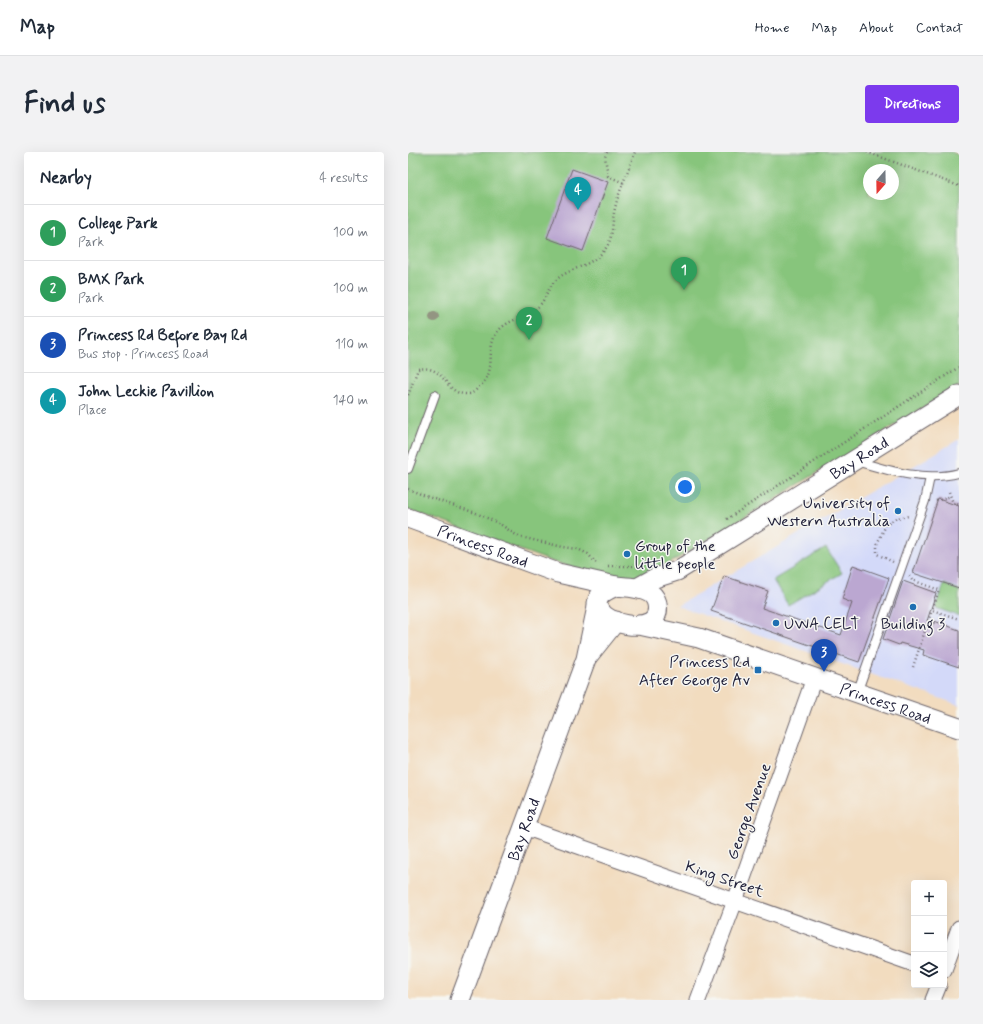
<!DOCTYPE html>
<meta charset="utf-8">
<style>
body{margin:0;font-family:Mynerve,sans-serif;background:#f2f2f3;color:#1f2937}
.controls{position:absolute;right:12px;bottom:12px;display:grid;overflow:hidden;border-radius:4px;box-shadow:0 4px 16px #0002}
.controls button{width:36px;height:36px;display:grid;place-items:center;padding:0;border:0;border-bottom:1px solid #e0e1e3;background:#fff;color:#1f2937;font:20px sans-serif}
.compass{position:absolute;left:455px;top:12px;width:36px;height:36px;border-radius:50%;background:#fff;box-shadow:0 4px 16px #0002;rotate:200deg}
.you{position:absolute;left:277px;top:335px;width:14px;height:14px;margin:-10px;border:3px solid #fff;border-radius:50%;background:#1a73e8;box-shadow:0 0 0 6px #1a73e833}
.badge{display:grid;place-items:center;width:26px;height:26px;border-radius:50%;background:#7c3aed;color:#fff;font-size:13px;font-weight:700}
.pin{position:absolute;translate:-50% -33px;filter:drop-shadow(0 1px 2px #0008)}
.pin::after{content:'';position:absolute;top:21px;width:14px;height:12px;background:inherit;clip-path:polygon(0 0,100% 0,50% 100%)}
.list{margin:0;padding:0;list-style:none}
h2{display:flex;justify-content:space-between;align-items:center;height:52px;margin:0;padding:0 16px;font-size:17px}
h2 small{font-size:13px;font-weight:400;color:#747a83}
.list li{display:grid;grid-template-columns:26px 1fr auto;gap:12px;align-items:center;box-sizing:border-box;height:56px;padding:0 16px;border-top:1px solid #e0e1e3}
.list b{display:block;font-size:15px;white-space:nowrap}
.list p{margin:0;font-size:13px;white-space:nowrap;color:#747a83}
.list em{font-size:13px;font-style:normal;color:#747a83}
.icon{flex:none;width:22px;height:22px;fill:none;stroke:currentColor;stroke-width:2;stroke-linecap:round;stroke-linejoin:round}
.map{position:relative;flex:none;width:551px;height:848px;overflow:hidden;border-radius:4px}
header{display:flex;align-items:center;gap:24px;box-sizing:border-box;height:56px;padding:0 20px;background:#fff;border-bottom:1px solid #e0e1e3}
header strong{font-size:19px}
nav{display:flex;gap:22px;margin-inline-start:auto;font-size:14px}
.intro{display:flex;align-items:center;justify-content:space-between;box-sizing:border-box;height:96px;padding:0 24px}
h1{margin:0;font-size:28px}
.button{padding:10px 18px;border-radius:4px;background:#7c3aed;color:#fff;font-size:14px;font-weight:700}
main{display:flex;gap:24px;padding:0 24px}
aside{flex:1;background:#fff;border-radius:4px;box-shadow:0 4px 16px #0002}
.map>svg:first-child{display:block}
.built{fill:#d3d9f9}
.green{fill:#87c57b;stroke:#54745b;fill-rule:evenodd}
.building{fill:#bba7d1}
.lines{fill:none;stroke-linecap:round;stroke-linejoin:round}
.service-casing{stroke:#6b6369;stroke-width:10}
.minor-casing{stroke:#6b6369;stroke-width:17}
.tertiary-casing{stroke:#6b6369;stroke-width:21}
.path{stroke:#6b6369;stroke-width:2.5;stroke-dasharray:1 3;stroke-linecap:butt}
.service{stroke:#fff;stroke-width:8}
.minor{stroke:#fff;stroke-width:15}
.tertiary{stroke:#fff;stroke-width:19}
.tree{fill:#939582}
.poi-dot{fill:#1f6fb2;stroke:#f6f6f2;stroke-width:1.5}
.labels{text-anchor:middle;stroke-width:3;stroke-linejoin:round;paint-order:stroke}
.street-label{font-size:16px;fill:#22223b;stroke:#f6f6f2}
.poi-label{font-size:16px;fill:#22223b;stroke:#f6f6f2;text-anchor:end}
</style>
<header>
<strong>Map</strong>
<nav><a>Home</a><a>Map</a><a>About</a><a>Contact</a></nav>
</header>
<div class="intro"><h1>Find us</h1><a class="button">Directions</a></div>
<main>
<aside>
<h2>Nearby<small>4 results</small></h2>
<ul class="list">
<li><span class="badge" style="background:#2e9e5b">1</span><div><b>College Park</b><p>Park</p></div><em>100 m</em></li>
<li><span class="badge" style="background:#2e9e5b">2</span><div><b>BMX Park</b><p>Park</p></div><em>100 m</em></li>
<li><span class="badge" style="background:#1a4fb4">3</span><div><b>Princess Rd Before Bay Rd</b><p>Bus stop · Princess Road</p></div><em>110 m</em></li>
<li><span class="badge" style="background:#0f9aa8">4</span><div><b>John Leckie Pavillion</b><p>Place</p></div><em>140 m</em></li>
</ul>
</aside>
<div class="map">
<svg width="551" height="848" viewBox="0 0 551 848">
<rect width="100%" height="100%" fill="#f6f6f2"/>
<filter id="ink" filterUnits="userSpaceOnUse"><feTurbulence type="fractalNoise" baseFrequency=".025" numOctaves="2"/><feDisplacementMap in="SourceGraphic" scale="8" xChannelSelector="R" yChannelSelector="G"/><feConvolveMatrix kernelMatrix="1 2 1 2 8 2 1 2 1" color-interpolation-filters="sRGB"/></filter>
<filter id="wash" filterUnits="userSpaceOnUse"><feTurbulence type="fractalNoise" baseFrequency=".012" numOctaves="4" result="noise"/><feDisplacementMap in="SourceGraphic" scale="16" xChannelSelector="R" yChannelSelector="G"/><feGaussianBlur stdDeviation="0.9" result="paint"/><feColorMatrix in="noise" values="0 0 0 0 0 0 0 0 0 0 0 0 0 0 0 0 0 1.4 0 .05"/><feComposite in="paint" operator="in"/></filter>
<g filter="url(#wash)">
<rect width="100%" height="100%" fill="#f2dcbf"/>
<path class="built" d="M551 287V553L269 454 543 292Z"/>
<g class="green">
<path d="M0 0H543L551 3V234L249 419 224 430 145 410 0 357ZM461 18H485V42H461Z"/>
<path d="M418 396 434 421 380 453 365 428Z"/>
<path d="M536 432 551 438V464L528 456Z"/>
</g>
<g id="blocks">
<g class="building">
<path d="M164 17 200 30 175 99 139 86Z"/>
<path d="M530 347 551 354V436L505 421Z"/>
<path d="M445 413 481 426 451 510 303 459 316 424 360 439 354 456 433 483 444 451 434 447Z"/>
<path d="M495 429 528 441 519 469 526 472V469L551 478V515L515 503 516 498 492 491 491 493 475 487Z"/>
</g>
</g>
</g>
<g filter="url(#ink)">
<use href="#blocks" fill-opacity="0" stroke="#6b6369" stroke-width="1"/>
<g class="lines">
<g class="service-casing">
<g id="service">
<path d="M448 309C482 319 516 330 551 321"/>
<path d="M0 317 27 243"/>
<path d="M449 541 517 349 522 325"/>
</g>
</g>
<g class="minor-casing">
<g id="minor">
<path d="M116 675 506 812"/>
<path d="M536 818 551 776"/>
<path d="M290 848 327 749 406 526"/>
<path d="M525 848 531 833"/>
</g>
</g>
<g class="tertiary-casing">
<g id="tertiary">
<path id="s1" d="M0 366 150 421 208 434"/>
<path d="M208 434C219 435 232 435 242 441 251 447 253 464 242 470 229 477 208 472 197 464 194 461 191 458 189 455 188 442 198 439 208 434Z"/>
<path id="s2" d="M229 436 247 426 269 419 551 243"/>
<path id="s3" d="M231 473 291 486 551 576"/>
<path d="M180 504 208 469"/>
<path id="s4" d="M52 848 178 507 189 455"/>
</g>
</g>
<g class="path">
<path d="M199 0 197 5 200 24 216 31"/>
<path d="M459 0 551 34"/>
<path d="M0 243 10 217C38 212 36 242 58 242 59 242 64 242 64 241 66 240 69 237 71 235 90 219 77 200 88 182 98 167 118 166 131 154 138 147 140 135 148 128 162 115 185 115 198 96 205 86 204 72 206 61 210 40 220 20 227 0"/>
<path d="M0 337 20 345 68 361 92 372 108 383 117 386 155 395 170 397 180 402 190 413"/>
<path d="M541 340 545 351 551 352"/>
<path d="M528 349 543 344"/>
<path d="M319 367 551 215"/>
<path d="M485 410 469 402V392L478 373 488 366 501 364"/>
<path d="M200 414H235"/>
<path d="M501 424 504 428 531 438 524 458 551 467"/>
<path d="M505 515 524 458"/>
</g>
<use href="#service" class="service"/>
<use href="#minor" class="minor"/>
<use href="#tertiary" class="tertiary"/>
</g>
<circle class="tree" cx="26" cy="165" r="5"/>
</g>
<g class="poi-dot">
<circle cx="490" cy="359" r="4"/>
<circle cx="219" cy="402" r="4"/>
<circle cx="505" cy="455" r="4"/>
<circle cx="368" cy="471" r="4"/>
<rect x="346" y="514" width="8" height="8" rx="2"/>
</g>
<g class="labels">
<g class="street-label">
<text dy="6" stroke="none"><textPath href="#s2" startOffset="258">Bay Road</textPath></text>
<text dy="6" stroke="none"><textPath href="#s1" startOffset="80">Princess Road</textPath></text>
<text dy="6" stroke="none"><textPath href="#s3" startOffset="259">Princess Road</textPath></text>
<text transform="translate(340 659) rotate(-70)" y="6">George Avenue</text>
<text dy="6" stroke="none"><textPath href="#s4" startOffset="182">Bay Road</textPath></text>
<text transform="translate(317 726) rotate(19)" y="6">King Street</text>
</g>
<g class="poi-label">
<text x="482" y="356">University of<tspan x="482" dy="18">Western Australia</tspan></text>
<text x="227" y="399" text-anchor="start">Group of the<tspan x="227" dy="18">little people</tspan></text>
<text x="376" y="477" text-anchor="start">UWA CELT</text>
<text x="505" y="477" text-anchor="middle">Building 3</text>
<text x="342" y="515">Princess Rd<tspan x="342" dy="18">After George Av</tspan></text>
</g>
</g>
</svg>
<div class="controls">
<button>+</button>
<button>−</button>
<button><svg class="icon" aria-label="layers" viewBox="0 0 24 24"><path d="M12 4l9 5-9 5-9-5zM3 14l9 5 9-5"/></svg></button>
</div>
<svg class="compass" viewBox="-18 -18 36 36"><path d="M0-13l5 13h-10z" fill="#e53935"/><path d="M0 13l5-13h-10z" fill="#747a83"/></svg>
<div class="you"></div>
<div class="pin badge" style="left:276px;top:138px;background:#2e9e5b">1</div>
<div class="pin badge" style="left:121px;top:188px;background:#2e9e5b">2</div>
<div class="pin badge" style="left:416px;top:520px;background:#1a4fb4">3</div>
<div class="pin badge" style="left:170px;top:58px;background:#0f9aa8">4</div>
</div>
</main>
